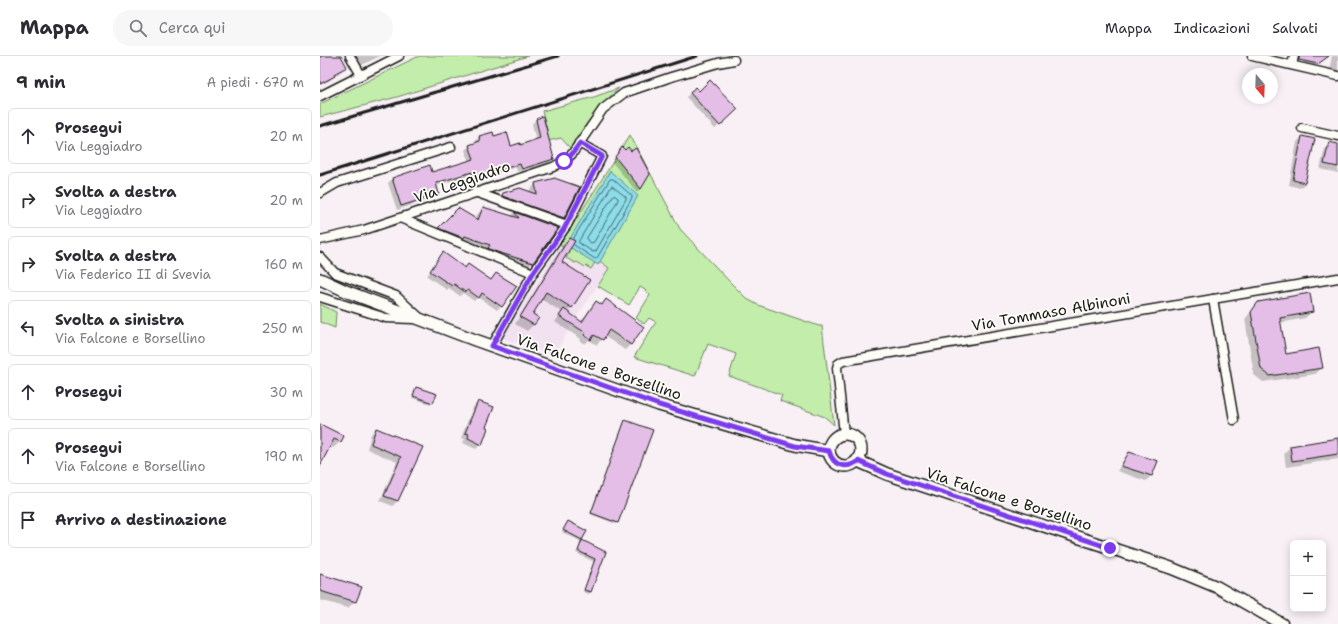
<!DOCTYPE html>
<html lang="it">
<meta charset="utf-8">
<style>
body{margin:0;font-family:"Shantell Sans",sans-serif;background:#f7f7f7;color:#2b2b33}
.controls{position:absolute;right:12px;bottom:12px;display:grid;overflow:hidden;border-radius:6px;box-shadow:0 2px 10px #0003}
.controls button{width:36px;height:36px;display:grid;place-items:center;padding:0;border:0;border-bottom:1px solid #e1e1e2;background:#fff;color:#2b2b33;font:20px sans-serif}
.compass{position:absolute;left:922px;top:12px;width:36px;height:36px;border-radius:50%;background:#fff;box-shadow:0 2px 10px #0003;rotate:161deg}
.stop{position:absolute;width:12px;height:12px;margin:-9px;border:3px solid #7c3aed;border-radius:50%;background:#fff}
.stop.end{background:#7c3aed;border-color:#fff;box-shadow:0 1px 4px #0008}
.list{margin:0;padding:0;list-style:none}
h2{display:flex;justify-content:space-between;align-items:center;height:52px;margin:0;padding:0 16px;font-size:17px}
h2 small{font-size:13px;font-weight:400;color:#7c7c81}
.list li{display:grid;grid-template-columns:26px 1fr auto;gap:12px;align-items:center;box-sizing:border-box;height:56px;margin:0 8px 8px;padding:0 8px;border:1px solid #e1e1e2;border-radius:6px}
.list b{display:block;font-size:15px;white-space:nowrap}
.list p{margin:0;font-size:13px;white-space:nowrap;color:#7c7c81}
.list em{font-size:13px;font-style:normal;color:#7c7c81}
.icon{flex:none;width:22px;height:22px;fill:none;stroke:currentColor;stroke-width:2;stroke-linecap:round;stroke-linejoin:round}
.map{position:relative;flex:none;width:1018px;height:568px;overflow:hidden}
header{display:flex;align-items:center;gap:24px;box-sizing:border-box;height:56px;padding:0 20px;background:#fff;border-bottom:1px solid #e1e1e2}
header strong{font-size:19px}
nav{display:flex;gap:22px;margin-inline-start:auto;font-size:14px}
.search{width:280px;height:36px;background:#f7f7f7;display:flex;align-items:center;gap:10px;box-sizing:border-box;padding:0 14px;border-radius:22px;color:#7c7c81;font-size:15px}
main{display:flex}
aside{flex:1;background:#fff}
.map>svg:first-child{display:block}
.built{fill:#f2e1f0}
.green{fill:#c2edaa;stroke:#6f8463}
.water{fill:#8cdce9;stroke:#5f8f97}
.shadow{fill:#0003}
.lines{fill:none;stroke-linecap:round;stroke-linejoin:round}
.shore{stroke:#49696e;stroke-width:1}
.building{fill:#e4bee7;stroke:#1c1c1c}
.street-casing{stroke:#1c1c1c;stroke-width:11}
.secondary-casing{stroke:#1c1c1c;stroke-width:14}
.street{stroke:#fdfcf7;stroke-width:8}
.secondary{stroke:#fdfcf7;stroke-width:11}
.rail{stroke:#1c1c1c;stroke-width:3}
.route{stroke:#7c3aed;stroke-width:5}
.labels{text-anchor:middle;stroke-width:3.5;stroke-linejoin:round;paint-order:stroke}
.street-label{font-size:15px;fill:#1c1c1c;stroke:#fdfcf7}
</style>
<header>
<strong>Mappa</strong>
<div class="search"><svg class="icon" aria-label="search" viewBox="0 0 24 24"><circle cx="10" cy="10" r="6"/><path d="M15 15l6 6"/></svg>Cerca qui</div>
<nav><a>Mappa</a><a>Indicazioni</a><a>Salvati</a></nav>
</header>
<main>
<aside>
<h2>9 min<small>A piedi · 670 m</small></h2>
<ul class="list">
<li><svg class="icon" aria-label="ahead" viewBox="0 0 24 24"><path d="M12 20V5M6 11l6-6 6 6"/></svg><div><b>Prosegui</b><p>Via Leggiadro</p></div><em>20 m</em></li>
<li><svg class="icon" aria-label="right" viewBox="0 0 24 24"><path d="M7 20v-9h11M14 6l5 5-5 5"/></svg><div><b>Svolta a destra</b><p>Via Leggiadro</p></div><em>20 m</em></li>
<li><svg class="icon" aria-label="right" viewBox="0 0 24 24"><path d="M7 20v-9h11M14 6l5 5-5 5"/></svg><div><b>Svolta a destra</b><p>Via Federico II di Svevia</p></div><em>160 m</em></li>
<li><svg class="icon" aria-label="left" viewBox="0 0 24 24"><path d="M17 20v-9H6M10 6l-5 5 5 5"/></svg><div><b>Svolta a sinistra</b><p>Via Falcone e Borsellino</p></div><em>250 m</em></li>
<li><svg class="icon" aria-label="ahead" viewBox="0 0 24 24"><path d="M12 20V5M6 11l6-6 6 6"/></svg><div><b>Prosegui</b></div><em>30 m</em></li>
<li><svg class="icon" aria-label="ahead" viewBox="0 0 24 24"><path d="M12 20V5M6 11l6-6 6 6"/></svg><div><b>Prosegui</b><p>Via Falcone e Borsellino</p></div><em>190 m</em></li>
<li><svg class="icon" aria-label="arrive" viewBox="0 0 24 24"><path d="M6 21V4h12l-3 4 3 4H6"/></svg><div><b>Arrivo a destinazione</b></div></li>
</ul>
</aside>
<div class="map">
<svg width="1018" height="568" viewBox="0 0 1018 568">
<rect width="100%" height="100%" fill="#f8f0f4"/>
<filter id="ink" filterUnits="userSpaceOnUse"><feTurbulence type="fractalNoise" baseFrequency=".025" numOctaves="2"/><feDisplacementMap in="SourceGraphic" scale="8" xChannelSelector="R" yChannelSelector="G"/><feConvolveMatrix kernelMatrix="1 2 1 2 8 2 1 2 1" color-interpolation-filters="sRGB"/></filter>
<g filter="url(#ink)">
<path class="built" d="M240 189 250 196 257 206 265 211 277 203 289 212 252 268 234 299 182 282Z"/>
<g class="green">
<path d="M99 0H208L77 41 0 61V48Z"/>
<path d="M299 32C279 50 265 69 250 92L241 82 228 85 227 78 228 77 222 55 274 41Z"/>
<path d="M310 79 360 173 409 225 427 243 438 249 499 270H502L514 369 505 361 460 345 462 339 409 320 416 298 388 288 375 320 314 301 336 266 329 262 324 268 316 262 330 239 325 234 320 231 309 249 278 230 289 212 277 203 271 213 266 210 265 211 257 206 255 207 246 202 249 196 240 189Z"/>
<path d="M0 248 16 256 15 272 0 266Z"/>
</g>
<path class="water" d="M290 115 318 140 278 209 246 189Z"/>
<g class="shadow">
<path d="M4 0H20L26 11 9 25 0 29V2Z"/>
<path d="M28 0H60L34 13Z"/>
<path d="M981 0H1009L992 12 983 10 985 1Z"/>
<path d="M1012 0H1018V19L1009 16Z"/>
<path d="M375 33 379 37 416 53 395 73 366 41Z"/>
<path d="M223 62 233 103 229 107 197 116 196 111 175 118 171 122 151 129 148 120 116 130 118 138 114 142 77 154 68 127 72 123 110 111 112 117 149 105 145 94 149 90 156 88 155 85 159 81H173L191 91 199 90 216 85 212 68 216 63Z"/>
<path d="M982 81 985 127 980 132 969 129 977 86Z"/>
<path d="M1010 87 1018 89V117L1000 113 1005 92Z"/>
<path d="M302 92 321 133 317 136 292 106Z"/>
<path d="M215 128 243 162 237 168 176 145 183 138 209 136V135Z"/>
<path d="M163 152 191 160 194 157 237 172 213 206 206 213 113 178 138 153 155 163 157 159Z"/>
<path d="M249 183 241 206 251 251 247 256 261 266 271 251 276 246 281 249 286 244 322 271 310 289 305 294 284 280 277 289 269 284 265 288 260 285 261 283 235 266 242 256 221 243 212 258 214 268 207 275 195 268 243 189Z"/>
<path d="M119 202 145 212 148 209 181 250 177 254 158 241 154 245 143 237 140 240 129 232 127 234 107 220Z"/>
<path d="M938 247 992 256 985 262 960 267 966 299 1002 312 995 318 943 326 934 319 925 263Z"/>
<path d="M96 332 115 338 111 348 92 342Z"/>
<path d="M158 346 165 372 161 388 156 393 143 387 145 383 141 382 153 351Z"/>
<path d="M304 366 297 466 296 468 270 458Z"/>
<path d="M0 369 20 386 13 392 9 390 0 408Z"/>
<path d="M56 373 101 392 77 445 73 450 60 445 77 406 47 393 51 378Z"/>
<path d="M1018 383V403L966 411 964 397 970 391Z"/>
<path d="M810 397 837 406 831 420 826 425 797 415 805 402Z"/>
<path d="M247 467 266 475 261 485 285 496 271 536 268 538 263 536 274 506 256 497 262 486 242 476Z"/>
<path d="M0 519 35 545 28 552 0 544Z"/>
</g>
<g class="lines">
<g class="shore">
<path d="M292 130 306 141V143L276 195 273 196 259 187V185Z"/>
<path d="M294 139 298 142V144L274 186 271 187 267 184V182Z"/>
<path d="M253 183 290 123H293L312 140V142L277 202 275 203 254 189"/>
</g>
</g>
<g class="building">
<path d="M0 0H21L27 11 14 18 15 20 0 28Z"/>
<path d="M979 0H1009L998 8 979 4Z"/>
<path d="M390 24 418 53 400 70 370 37 375 31 379 35Z"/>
<path d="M223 60 234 103 202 113 200 108 180 114 175 116 176 118 155 126 152 116 116 127 119 138 81 150 72 122 110 109 112 116 154 103 149 89 160 85 159 80 173 76 174 80 187 76 191 90 200 87V89L220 82 216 63Z"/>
<path d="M982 80 995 83 985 127 973 124Z"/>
<path d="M1009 86 1018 88V111L1004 108Z"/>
<path d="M302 91 305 94 308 91 311 95 316 92 330 118 321 133 295 101Z"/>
<path d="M235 122 237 123 260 131 244 162 182 140 183 137 200 132 217 138 215 127Z"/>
<path d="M163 151 199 162 194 156 238 172 213 207 174 195 168 192 170 189 145 180 144 182 118 172 138 152 158 164Z"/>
<path d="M249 182 255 185 242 206 270 224 252 252 226 236 213 258 219 262 214 269 200 261Z"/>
<path d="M123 196 145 212 148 208 171 224 176 217 197 230 182 251 162 237 159 242 148 234 145 236 134 228 132 230 110 215Z"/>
<path d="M990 237 993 256 960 262 966 298 999 292 1003 312 950 320 941 313 931 256 938 246Z"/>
<path d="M286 243 324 271 311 289 289 274 283 284 274 279 271 284 264 279 266 277 239 260 244 253 262 266 276 245 282 249Z"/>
<path d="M96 331 117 338 113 347 93 340Z"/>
<path d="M158 345 174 351 166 371 168 372 162 389 148 382 149 378 145 377Z"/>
<path d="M305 364 333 374 298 467 271 457Z"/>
<path d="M0 368 24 380 21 386 14 383 0 410Z"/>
<path d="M56 372 103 391 78 445 64 440 81 401 51 388Z"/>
<path d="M1018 382V398L972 405 970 390Z"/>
<path d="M809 396 838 405 832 420 801 410Z"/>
<path d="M248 465 267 475 262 484 243 474Z"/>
<path d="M262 484 286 496 271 536 264 534 275 503 258 495Z"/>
<path d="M0 518 42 531 36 546 0 535Z"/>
</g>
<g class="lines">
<g class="street-casing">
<g id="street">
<path d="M30 0 41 19"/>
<path d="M932 0 1018 20"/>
<path d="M972 9 974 0"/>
<path d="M0 40 79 0"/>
<path d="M982 72 1018 80"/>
<path d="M155 136 247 169"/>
<path d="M0 137 17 127 131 91"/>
<path d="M80 162 213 217"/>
<path d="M0 184 44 174 233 111 244 105 252 98 283 53 304 37 351 21 398 7 414 4"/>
<path d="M0 201 15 217 76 240 99 261"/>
<path d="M0 241 66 262 93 263"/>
<path d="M893 243 914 364"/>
<path d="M172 290 213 217 247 169 282 100 259 87"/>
<path d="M524 378 517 312 518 308 523 305 1018 222"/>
</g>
</g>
<g class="secondary-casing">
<g id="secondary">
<path d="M0 223 28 236 155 284 339 349 475 389 509 395"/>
<circle cx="525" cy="394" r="16"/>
<path d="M538 405 567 418 851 512 897 531 962 568"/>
</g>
</g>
<use href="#street" class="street"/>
<use href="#secondary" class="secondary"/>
<g class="rail">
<path d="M0 70 238 0"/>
<path d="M0 119 377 0"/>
</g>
</g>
</g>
<g class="lines" filter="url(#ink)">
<path class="route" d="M244 105 252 98 260 87 282 100 244 173 213 217 172 290 339 349 475 390 509 395C513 410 526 414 538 405L567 418 790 492"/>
</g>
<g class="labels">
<g class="street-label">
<text transform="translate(142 126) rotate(-19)" y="5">Via Leggiadro</text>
<text transform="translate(731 256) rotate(-10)" y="5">Via Tommaso Albinoni</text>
<text transform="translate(279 311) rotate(19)" y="5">Via Falcone e Borsellino</text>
<text transform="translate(689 443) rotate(18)" y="5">Via Falcone e Borsellino</text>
</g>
</g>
</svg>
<div class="controls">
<button>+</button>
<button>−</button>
</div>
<svg class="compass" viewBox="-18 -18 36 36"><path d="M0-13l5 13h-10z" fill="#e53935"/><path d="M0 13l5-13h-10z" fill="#7c7c81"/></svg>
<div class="stop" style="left:244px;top:105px"></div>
<div class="stop end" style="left:790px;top:492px"></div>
</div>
</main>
